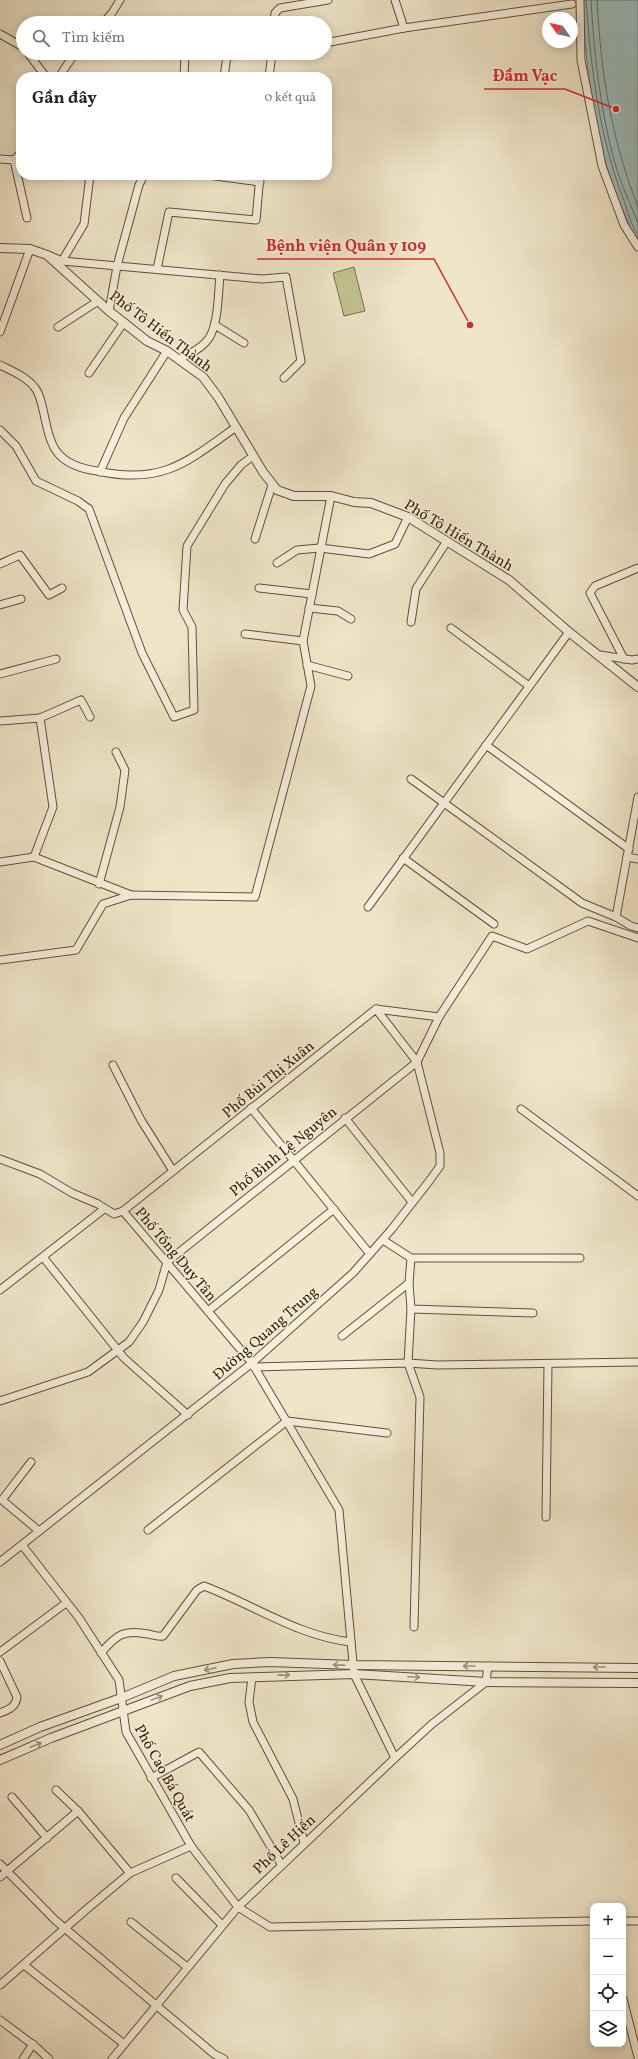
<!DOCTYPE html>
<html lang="vi">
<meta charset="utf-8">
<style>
body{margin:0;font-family:Vollkorn,serif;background:#f2f2f2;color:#222}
.controls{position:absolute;right:12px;bottom:12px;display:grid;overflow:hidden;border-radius:8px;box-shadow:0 2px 10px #0003}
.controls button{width:36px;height:36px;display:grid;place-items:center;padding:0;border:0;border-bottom:1px solid #e0e0e0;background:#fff;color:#222;font:20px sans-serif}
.compass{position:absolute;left:542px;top:12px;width:36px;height:36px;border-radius:50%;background:#fff;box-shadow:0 2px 10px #0003;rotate:304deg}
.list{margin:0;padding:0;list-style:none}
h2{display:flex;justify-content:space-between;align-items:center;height:52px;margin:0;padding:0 16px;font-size:17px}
h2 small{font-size:13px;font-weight:400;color:#767676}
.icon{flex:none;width:22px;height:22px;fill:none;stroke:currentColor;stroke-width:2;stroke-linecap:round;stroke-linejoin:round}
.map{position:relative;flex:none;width:638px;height:2059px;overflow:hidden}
.search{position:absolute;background:#fff;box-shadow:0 2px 10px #0003;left:16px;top:16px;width:316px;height:44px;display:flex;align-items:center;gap:10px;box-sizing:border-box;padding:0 14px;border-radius:22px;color:#767676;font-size:15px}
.panel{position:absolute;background:#fff;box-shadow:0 2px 10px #0003;left:16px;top:72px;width:316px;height:108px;border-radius:16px}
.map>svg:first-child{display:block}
.green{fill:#c1c391;stroke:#7c704b}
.water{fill:#9dbdbf;stroke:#747d75}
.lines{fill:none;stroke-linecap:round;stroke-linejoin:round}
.shore{stroke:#6a6c62;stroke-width:1}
.minor-casing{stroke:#654e36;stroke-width:9}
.tertiary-casing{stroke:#654e36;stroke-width:10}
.minor{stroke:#f5efdc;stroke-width:7}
.tertiary{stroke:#f5efdc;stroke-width:8}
.oneway{stroke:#a0907b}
.labels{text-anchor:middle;stroke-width:3;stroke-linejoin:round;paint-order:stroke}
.street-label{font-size:15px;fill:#371c05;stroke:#f5efdc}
.leader{fill:none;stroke:#d62828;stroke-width:1.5}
.callout-dot{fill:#d62828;stroke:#f5efdc;stroke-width:1.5}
.callout-label{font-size:16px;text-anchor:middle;font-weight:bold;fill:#d62828;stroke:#f5efdc;stroke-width:3;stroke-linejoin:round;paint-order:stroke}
</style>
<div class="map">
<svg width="638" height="2059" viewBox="0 0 638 2059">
<rect width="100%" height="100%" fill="#efe6c9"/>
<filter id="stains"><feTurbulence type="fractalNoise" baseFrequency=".005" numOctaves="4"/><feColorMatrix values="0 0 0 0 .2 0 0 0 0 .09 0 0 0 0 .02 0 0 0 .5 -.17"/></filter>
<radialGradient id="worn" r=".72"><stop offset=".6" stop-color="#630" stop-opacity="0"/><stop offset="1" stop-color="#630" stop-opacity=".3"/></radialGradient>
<path class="green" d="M354 267 365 311 344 316 333 273Z"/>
<path class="water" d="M582 0H638V241L633 235C624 212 613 188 606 164 591 110 585 55 582 0Z"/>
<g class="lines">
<g class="shore">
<path d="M586 0C591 69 599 136 624 201 628 212 631 226 638 235"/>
<path d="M591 0C594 54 600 108 614 160 620 182 630 203 638 223"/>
<path d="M597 0C601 74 611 138 638 207"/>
</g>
<g class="minor-casing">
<g id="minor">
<path d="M395 0 404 28"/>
<path d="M580 0 581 60 602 166 624 225 638 247"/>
<path d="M103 23 112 13 120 0"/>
<path d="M274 23 275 13 280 8 328 0"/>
<path d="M0 34 23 47"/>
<path d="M325 43 404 28 572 4"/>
<path d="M28 53 46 77"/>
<path d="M217 53 227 56 275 53"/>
<path d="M59 77 75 53"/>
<path d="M184 77 185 53"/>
<path d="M224 77 227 56"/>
<path d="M269 77 272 53"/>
<path d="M0 159 14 160 27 218"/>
<path d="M14 160 21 153"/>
<path d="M208 175 260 182"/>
<path d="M48 255 62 261 262 279 286 277 301 361 284 378"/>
<path d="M62 261 84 224 90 175"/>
<path d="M157 269 169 212 256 220 260 175"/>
<path d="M109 311 117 266 139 185 144 175"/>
<path d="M215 325 244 343"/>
<path d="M58 327 98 301"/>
<path d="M0 332 30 249"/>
<path d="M179 359C188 355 198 350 205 343 219 331 218 293 220 275"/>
<path d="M0 365C12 371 27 377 35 388 45 400 44 435 57 452 66 464 83 469 97 471 162 485 186 463 236 427"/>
<path d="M89 373 124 322"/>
<path d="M0 430 16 446 36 481 78 501 89 509 142 653 174 717 194 710 192 627 183 610 187 546 225 484 241 465 253 456"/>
<path d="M100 472 124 418 167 351"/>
<path d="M255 539 272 485"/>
<path d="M277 563 297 550 320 548 369 554 395 544 408 517"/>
<path d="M0 564 20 555 49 595 62 588"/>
<path d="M259 588 312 594"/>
<path d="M0 605 21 599"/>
<path d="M309 608 338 611 351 619"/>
<path d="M411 622 416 589 447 541"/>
<path d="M451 628 529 686"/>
<path d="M245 634 303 641"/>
<path d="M600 655 632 660 638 659"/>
<path d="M624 659 590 593 595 586 638 568"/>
<path d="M307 665 348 676"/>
<path d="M0 674 56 659"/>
<path d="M0 721 40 718 81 700 90 717"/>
<path d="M486 745 629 849"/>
<path d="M411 779 582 903 616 917 631 926 638 928"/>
<path d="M34 857 53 807 40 718"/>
<path d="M627 857 638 859"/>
<path d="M403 858 494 924"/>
<path d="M0 862 34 857 131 895"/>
<path d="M99 884 120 807 125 770 116 752"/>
<path d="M368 907 569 632"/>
<path d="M616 917 638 797"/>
<path d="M0 960 76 950 103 904 131 895 255 897 311 686 303 641 331 496"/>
<path d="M376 1009 439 1017"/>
<path d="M113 1065 141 1120 173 1171"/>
<path d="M251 1108 370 1254"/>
<path d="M521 1109 638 1196"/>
<path d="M345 1118 412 1202"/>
<path d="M0 1159 40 1174 72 1193 98 1204 114 1214 123 1211 376 1009 417 1062 440 1153V1166L430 1180 391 1230 353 1273 252 1363 0 1562"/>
<path d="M123 1211 252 1363 339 1510 354 1674 395 1758"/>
<path d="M383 1240 411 1258H580"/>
<path d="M43 1257 124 1358 188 1415"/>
<path d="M409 1283 411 1258"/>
<path d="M0 1290 104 1209"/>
<path d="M411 1309 408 1363 420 1397 414 1627"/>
<path d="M208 1311 334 1209"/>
<path d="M342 1336 409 1283 411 1309 533 1313"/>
<path d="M254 1367 408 1363 437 1365 638 1362"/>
<path d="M0 1401 88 1372 129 1342 143 1322 159 1290 167 1262 417 1062 439 1017 492 936 527 949 588 921 638 938"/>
<path d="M31 1462 2 1500 39 1531"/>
<path d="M546 1517 548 1364"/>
<path d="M148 1530 287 1421 387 1433"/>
<path d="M22 1545 79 1618 119 1680 126 1732 191 1846 238 1907 270 1927 593 1921"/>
<path d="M0 1652 66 1603"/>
<path d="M101 1653C116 1635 124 1629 148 1634 153 1635 158 1637 163 1636L197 1590 204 1586C254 1605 298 1636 351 1642"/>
<path d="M0 1661 17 1697C16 1707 8 1710 0 1713"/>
<path d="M252 1677 249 1702 253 1722 293 1799 304 1843"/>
<path d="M151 1778 199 1752 249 1810 281 1864"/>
<path d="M56 1790 78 1811 130 1873"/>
<path d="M12 1797 47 1838"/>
<path d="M0 1864 55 1920 214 2054 224 2059"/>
<path d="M0 1877 78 1811"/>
<path d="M176 1878 222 1925"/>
<path d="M623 1921H638"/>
<path d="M131 1922 187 1967"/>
<path d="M24 1965 124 2044"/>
<path d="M0 1985 87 1909 130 1873 191 1846"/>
<path d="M623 1999 638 2057"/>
<path d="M0 2020 36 2047 49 2059"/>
<path d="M23 2059 33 2044"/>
<path d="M112 2059 238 1907 395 1758 432 1724 486 1682 488 1666"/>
</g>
</g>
<g class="tertiary-casing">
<g id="tertiary">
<path d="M0 248 30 249 47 255 109 311 147 341 167 351 203 377 218 397 263 472 277 490 294 496H331L354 502 371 503 408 517 509 580 569 632 638 687"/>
<path d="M0 1745 40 1727 121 1698 174 1676 233 1664 270 1662 353 1665 638 1668"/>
<path d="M0 1760 51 1738 190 1686 230 1678 354 1674 486 1682 638 1683"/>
</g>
</g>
<use href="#minor" class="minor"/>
<use href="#tertiary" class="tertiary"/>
</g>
<defs><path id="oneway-shaft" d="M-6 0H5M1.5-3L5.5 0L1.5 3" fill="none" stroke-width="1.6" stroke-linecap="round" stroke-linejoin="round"/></defs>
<g class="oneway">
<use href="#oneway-shaft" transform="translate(339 1665) rotate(-178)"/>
<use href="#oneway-shaft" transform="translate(469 1666) rotate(-180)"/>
<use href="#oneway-shaft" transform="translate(599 1667) rotate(-180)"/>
<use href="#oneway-shaft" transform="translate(210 1669) rotate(169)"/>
<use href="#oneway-shaft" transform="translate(284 1675) rotate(-1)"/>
<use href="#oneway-shaft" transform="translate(414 1677) rotate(3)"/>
<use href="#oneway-shaft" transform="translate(157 1698) rotate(-20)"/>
<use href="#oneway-shaft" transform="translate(36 1745) rotate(-23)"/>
</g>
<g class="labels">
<g class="street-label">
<text transform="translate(161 331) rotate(37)" y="5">Phố Tô Hiến Thành</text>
<text transform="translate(459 535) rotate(31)" y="5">Phố Tô Hiến Thành</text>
<text transform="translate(268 1079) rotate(-39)" y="5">Phố Bùi Thị Xuân</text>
<text transform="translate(283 1151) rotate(-39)" y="5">Phố Bình Lệ Nguyên</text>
<text transform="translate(176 1254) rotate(50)" y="5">Phố Tống Duy Tân</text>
<text transform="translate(265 1333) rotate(-41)" y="5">Đường Quang Trung</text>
<text transform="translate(165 1773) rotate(61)" y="5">Phố Cao Bá Quát</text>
<text transform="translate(284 1844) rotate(-43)" y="5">Phố Lê Hiến</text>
</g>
</g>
<path class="leader" d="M616 109L565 89H484M470 325L434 259H257"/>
<g class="callout-dot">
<circle cx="616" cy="109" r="4"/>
<circle cx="470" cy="325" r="4"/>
</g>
<g class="callout-label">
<text x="525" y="81">Đầm Vạc</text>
<text x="346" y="251">Bệnh viện Quân y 109</text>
</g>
<rect width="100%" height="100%" filter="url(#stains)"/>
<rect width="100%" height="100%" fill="url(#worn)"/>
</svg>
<div class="controls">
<button>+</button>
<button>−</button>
<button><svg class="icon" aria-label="locate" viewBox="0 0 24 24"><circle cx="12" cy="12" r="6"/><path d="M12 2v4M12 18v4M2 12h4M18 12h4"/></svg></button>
<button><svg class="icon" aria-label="layers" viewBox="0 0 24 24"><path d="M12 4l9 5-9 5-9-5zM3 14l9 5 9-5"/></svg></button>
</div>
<svg class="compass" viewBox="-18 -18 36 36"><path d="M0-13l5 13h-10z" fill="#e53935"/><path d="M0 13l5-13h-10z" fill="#767676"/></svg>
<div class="search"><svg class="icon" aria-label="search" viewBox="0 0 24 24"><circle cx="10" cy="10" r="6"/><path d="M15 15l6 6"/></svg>Tìm kiếm</div>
<section class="panel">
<h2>Gần đây<small>0 kết quả</small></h2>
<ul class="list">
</ul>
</section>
</div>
